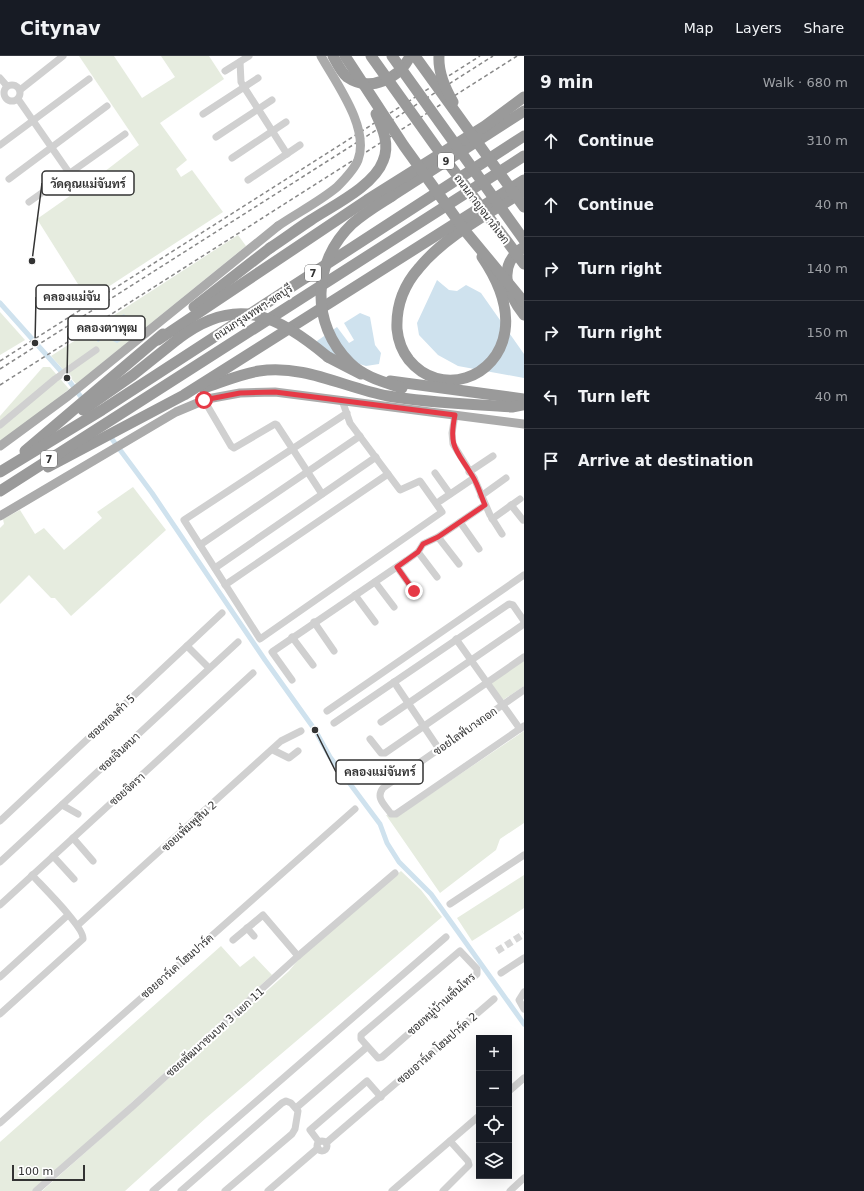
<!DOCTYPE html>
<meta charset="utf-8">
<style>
body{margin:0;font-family:"DejaVu Sans",Sarabun,sans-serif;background:#242831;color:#f1f3f6}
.controls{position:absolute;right:12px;bottom:12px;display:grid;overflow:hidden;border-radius:0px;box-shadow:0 4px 16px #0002}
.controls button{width:36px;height:36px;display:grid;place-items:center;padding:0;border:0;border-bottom:1px solid #363941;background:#171b24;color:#f1f3f6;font:20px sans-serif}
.scale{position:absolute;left:12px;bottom:10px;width:73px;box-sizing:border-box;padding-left:4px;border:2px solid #333;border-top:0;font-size:11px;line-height:14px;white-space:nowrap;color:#333;-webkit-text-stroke:3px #fff;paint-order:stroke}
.stop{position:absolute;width:12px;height:12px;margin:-9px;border:3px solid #e63946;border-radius:50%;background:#fff}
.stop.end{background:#e63946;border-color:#fff;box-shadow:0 1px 4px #0008}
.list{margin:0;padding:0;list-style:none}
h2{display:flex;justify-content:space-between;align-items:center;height:52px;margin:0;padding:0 16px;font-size:17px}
h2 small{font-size:13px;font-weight:400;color:#9ea1a6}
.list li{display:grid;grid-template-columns:26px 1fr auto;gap:12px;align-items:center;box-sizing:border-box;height:64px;padding:0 16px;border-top:1px solid #363941}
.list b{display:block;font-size:15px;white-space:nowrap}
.list em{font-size:13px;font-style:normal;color:#9ea1a6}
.icon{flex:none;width:22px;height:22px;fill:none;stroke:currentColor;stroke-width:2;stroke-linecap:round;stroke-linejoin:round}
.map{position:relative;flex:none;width:524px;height:1135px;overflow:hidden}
header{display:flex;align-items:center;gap:24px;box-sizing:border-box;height:56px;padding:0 20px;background:#171b24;border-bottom:1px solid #363941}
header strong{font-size:19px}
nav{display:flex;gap:22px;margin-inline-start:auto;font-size:14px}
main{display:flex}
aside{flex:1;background:#171b24}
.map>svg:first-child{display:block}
.green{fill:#e6ecdf}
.water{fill:#cfe2ee}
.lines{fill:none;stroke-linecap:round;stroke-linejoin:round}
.canal{stroke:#cfe2ee;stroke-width:5}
.minor-tunnel{stroke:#d6d6d6;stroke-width:7;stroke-dasharray:7 3.5;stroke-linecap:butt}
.minor{stroke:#d0d0d0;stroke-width:7}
.major{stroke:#ababab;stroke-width:9}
.highway{stroke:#9a9a9a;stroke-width:11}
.rail{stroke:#888;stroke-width:1.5;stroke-dasharray:4 3;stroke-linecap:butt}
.major-bridge{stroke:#ababab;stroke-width:9}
.highway-bridge{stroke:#9a9a9a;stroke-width:11}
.route{stroke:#e63946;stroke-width:5}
.labels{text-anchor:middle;stroke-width:4;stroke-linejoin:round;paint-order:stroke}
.shield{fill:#fff;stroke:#707070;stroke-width:1}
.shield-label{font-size:10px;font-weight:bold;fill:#333}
.street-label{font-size:11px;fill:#333;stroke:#fff}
.leader{fill:none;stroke:#333;stroke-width:1.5}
.callout-dot{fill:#333;stroke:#fff;stroke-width:1.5}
.callout{fill:#fff;stroke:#333;stroke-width:1.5}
.callout-label{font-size:12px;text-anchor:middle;font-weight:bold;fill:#333}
</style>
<header>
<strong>Citynav</strong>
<nav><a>Map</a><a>Layers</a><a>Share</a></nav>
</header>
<main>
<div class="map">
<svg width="524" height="1135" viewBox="0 0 524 1135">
<rect width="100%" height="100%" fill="#fff"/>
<g class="green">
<path d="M79 0H114L142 42 175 21 161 0H209L224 23 160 67 187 104 176 113 181 121 192 114 223 156 88 244 37 163 104 116 139 89Z"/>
<path d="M238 179 246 190 76 328 51 300Z"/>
<path d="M0 256 25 284 0 299Z"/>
<path d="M43 311H50L69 333 31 364 0 385V360Z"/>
<path d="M133 431 166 474 71 560 55 542H51L29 519 0 548V472L4 468 3 463 20 454 35 478 44 472 64 494 102 462 97 456Z"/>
<path d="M524 604V630L503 644 490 627Z"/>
<path d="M524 675V767L500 783 496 794 440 837 386 759 398 760Z"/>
<path d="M401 815 421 834 442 861 206 1062 125 1135H42L289 915 303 898Z"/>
<path d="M524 819V852L472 885 457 862Z"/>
<path d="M221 890 240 911 254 900 272 919 34 1135H0V1086Z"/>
</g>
<g class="water">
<path d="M437 224 449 234 457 235 466 229 481 237 524 298V322L458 310 438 299 419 279 417 267Z"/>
<path d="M360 257 370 261 375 289 381 297 379 308 366 310 318 295 317 285 337 271 349 287 354 284 344 267Z"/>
<path d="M124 258 135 274 126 282 117 287 105 281 98 286 91 278Z"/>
</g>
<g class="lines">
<g class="canal">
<path d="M0 247 67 322 84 345"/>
<path d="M109 379 152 437 265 604 315 674 330 701 380 768 387 787 399 806 431 838 524 968"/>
</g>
<path class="minor-tunnel" d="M497 895 524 878"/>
<g class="minor">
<path d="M240 6 241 26 244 31 287 98"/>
<path d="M225 15 249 0"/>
<path d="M0 22 7 30"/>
<circle cx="12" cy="37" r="8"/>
<path d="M20 34 63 0"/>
<path d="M18 43 70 118"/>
<path d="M203 58 258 22"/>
<path d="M216 81 272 44"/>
<path d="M0 89 89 23"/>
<path d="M232 102 286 66"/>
<path d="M9 123 107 50"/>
<path d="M248 124 300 89"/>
<path d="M29 146 125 78"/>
<path d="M204 344 231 390 234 392 275 368 277 369 322 438"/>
<path d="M342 344 350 367 400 434 420 425 442 456 260 583 184 464 347 357"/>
<path d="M455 359 452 377 453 388 474 422 490 459 502 478"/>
<path d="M0 369 55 323 96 294"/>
<path d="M469 416 493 400"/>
<path d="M435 417 450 438"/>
<path d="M481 440 506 422"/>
<path d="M440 445 474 422"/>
<path d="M511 449 523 464"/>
<path d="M492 463 520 443"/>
<path d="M460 466 479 493"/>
<path d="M438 481 459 508"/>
<path d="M200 489 360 380"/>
<path d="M418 496 437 521"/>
<path d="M397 511 414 535"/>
<path d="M215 512 376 401"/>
<path d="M375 526 394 551"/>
<path d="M225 529 388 418"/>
<path d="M355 539 375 566"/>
<path d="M314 566 334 595"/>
<path d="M292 581 313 609"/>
<path d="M456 583 520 673"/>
<path d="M187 590 209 612"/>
<path d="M292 624 272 596 407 504 418 496 423 488 438 481 485 449"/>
<path d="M394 626 439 693"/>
<path d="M524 634 383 732C375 742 385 749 391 758H396L524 670"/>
<path d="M327 655 524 519"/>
<path d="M381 666 524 568"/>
<path d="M334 667 509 548 513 549 524 565"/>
<path d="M370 683 381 697H385L524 601"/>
<path d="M273 694 289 702 298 695"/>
<path d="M62 749 78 758"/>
<path d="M0 765 222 557"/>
<path d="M73 782 93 805"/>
<path d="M53 800 74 823"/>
<path d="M0 806 238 586"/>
<path d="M450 848 524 799"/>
<path d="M0 849 253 617"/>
<path d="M78 869 281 685 301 675"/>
<path d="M247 872 254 880"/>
<path d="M233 884 263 859 298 900"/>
<path d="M460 895 477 913V918L382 1001 378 1002 361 983V979Z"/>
<path d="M501 917 524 902"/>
<path d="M0 921 68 859"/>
<path d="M524 936 519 944 524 953"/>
<path d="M0 958 83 883C85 872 42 830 32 819"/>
<path d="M509 1035 524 1022"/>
<path d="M296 1052 367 991"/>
<path d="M0 1067 355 753"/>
<circle cx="322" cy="1090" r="5"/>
<path d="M319 1086 310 1074 367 1025 381 1041"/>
<path d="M326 1087 494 943"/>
<path d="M36 1135 133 1050 298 900 395 817"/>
<path d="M153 1135 446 881"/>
<path d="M181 1135 282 1047 286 1045 291 1047 298 1055 295 1073 292 1078 225 1135"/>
<path d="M268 1135 318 1092"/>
<path d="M392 1135 479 1060"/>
<path d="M443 1135 469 1109 468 1105 450 1085"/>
<path d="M510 1135 524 1122"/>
</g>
<g class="major">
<path d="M0 390 68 340 278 170"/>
<path d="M0 460 176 356 207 343 240 337 275 336 524 368"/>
</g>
<g class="highway">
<path d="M333 0C337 7 341 16 347 21 370 37 400 22 410 0"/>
<path d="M392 140 524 55"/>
<path d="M524 191C496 209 507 237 524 259"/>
<path d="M482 201C497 223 509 248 505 275 498 323 440 342 409 304 402 295 398 284 397 273 396 250 404 229 419 212 445 180 490 157 524 135"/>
<path d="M194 251 270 192"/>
<path d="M158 284 367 144 485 70 524 41"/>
<path d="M328 301 361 318"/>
<path d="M390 325 524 343"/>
<path d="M204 332C222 326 240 318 259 315 304 308 345 332 388 340 429 347 471 348 512 351L522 349"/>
<path d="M83 354 133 319 178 283"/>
<path d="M25 395 163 278"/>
<path d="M48 411 184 339 524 124"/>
<path d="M0 416 102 354 524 80"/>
<path d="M0 435 524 100"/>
</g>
<g class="rail">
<path d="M0 305 480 0"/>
<path d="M0 313 493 0"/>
<path d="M0 329 517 0"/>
</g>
<path class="major-bridge" d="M278 170C297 157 319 146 337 131 344 124 354 114 358 104 370 72 336 27 321 0"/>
<g class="highway-bridge">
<path d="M345 0 404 90 466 176 524 246"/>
<path d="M371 0 436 91 524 208"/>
<path d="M392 0 524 184"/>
<path d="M415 0 524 151"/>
<path d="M439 0C438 16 445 32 453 46"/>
<path d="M392 140C378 149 364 157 352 168 312 206 310 268 350 307 364 321 384 326 402 332"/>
<path d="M270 192C284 183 297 173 311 164 332 150 374 130 383 105 390 89 383 73 376 58"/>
<path d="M178 283C236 238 277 259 328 301"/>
</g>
</g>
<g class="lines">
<path class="route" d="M204 344 240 337 275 336 455 359C448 392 457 394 473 421 478 429 481 440 485 449L438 481 423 488 418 496 397 511 414 535"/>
</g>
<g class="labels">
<g class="shield">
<rect x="438" y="97" width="16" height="16" rx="3"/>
<rect x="305" y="209" width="16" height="16" rx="3"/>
<rect x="41" y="395" width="16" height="16" rx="3"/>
</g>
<g class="shield-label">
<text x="446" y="109">9</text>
<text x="313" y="221">7</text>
<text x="49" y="407">7</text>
</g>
<g class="street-label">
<text transform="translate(482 153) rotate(53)" y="4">ถนนกาญจนาภิเษก</text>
<text transform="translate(253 256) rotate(-33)" y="4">ถนนกรุงเทพฯ-ชลบุรี</text>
<text transform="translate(111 661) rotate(-43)" y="4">ซอยทองคำ 5</text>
<text transform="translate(465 675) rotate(-35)" y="4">ซอยไลฟ์บางกอก</text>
<text transform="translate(119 696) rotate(-43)" y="4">ซอยจินตนา</text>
<text transform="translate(127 733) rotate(-42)" y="4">ซอยจิตรา</text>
<text transform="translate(189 770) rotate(-42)" y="4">ซอยเพิ่มพูสิน 2</text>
<text transform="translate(177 910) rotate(-41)" y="4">ซอยอาร์เค โฮมปาร์ค</text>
<text transform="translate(441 948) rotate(-42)" y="4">ซอยหมู่บ้านเซ็นโทร</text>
<text transform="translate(215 976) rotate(-42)" y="4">ซอยพัฒนาชนบท 3 แยก 11</text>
<text transform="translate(437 992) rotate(-41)" y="4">ซอยอาร์เค โฮมปาร์ค 2</text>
</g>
</g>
<path class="leader" d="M32 205L42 127M35 287L36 241M67 322L68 272M315 674L336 716"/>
<g class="callout-dot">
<circle cx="32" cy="205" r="4"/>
<circle cx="35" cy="287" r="4"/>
<circle cx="67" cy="322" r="4"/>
<circle cx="315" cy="674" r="4"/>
</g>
<g class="callout">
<rect x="42" y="115" width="92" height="24" rx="4"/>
<rect x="36" y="229" width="73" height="24" rx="4"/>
<rect x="68" y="260" width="77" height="24" rx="4"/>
<rect x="336" y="704" width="87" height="24" rx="4"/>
</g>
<g class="callout-label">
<text x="88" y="132">วัดคุณแม่จันทร์</text>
<text x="72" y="245">คลองแม่จัน</text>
<text x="107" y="276">คลองตาพุฒ</text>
<text x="380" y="720">คลองแม่จันทร์</text>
</g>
</svg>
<div class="controls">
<button>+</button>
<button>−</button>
<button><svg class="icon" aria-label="locate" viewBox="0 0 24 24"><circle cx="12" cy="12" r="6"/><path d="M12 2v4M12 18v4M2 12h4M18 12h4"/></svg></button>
<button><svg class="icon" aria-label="layers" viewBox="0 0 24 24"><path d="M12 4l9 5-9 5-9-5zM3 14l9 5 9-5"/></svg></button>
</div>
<div class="scale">100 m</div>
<div class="stop" style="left:204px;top:344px"></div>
<div class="stop end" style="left:414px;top:535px"></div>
</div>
<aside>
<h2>9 min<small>Walk · 680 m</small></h2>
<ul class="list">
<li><svg class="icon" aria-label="ahead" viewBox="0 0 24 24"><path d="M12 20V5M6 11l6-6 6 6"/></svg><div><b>Continue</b></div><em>310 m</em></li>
<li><svg class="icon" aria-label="ahead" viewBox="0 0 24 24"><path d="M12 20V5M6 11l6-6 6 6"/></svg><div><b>Continue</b></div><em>40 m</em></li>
<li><svg class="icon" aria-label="right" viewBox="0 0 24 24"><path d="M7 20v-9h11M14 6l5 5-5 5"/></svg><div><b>Turn right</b></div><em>140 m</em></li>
<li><svg class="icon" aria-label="right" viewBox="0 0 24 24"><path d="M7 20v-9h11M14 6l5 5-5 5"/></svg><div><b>Turn right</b></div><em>150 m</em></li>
<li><svg class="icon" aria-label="left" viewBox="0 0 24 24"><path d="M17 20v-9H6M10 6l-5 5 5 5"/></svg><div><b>Turn left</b></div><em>40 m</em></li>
<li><svg class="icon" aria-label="arrive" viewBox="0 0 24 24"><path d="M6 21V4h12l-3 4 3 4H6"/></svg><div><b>Arrive at destination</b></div></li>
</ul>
</aside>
</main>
